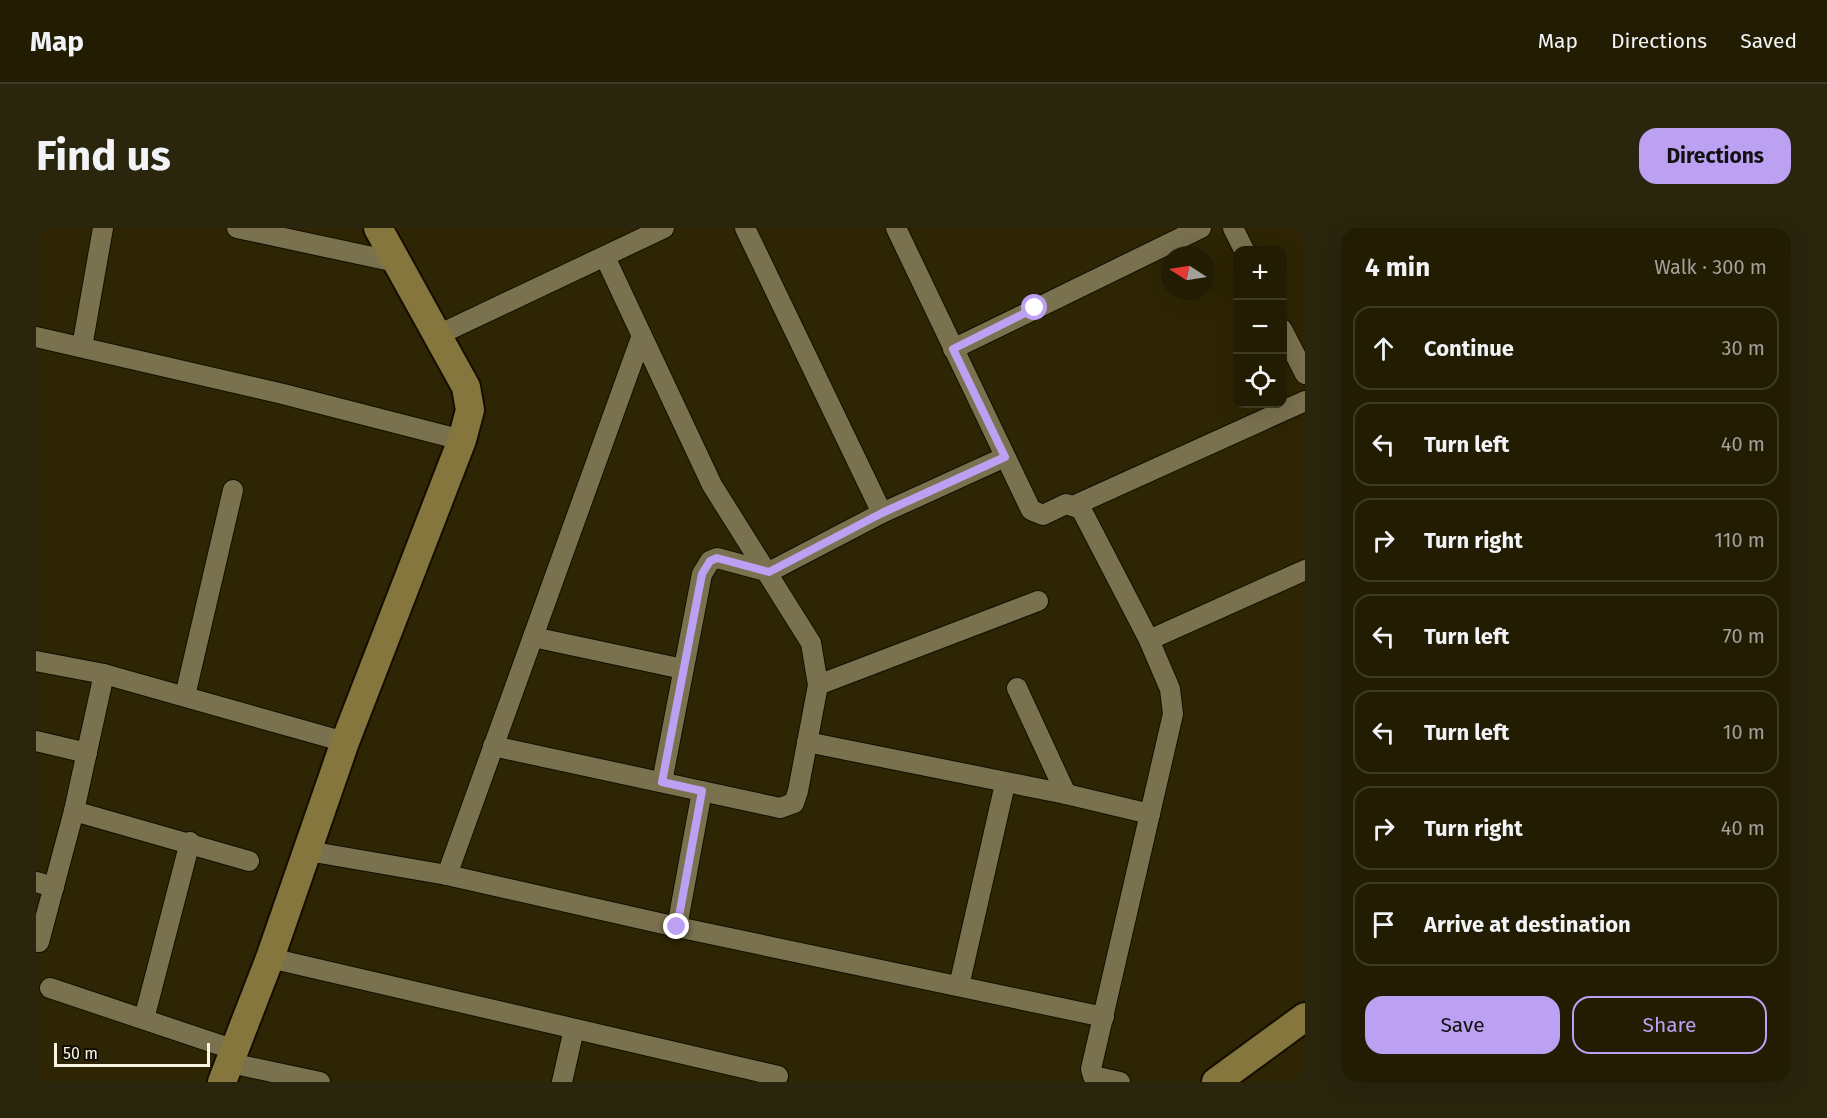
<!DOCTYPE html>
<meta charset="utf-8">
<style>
body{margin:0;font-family:"Fira Sans",sans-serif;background:#2a250d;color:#f1f3f6}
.controls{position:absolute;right:18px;top:18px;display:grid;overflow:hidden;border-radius:12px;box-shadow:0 6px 24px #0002}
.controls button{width:54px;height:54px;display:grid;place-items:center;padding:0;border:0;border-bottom:2px solid #3f3a25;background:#221c03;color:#f1f3f6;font:30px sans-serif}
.compass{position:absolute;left:1125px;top:18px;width:54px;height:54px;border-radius:50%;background:#221c03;box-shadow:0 6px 24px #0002;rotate:282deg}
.scale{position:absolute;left:18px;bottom:15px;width:156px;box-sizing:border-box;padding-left:6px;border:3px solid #f9f4e2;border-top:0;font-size:16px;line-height:21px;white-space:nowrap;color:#f9f4e2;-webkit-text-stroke:4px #130f03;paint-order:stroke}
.stop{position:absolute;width:18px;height:18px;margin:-14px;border:4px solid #bca0f2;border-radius:50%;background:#fff}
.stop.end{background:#bca0f2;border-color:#fff;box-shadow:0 2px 6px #0008}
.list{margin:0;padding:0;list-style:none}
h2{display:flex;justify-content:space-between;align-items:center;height:78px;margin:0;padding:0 24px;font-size:26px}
h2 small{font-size:20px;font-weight:400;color:#a2a19a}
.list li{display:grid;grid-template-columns:39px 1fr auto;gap:18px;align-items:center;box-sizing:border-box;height:84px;margin:0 12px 12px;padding:0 12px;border:2px solid #3f3a25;border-radius:18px}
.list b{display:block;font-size:22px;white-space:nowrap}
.list em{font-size:20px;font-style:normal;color:#a2a19a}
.actions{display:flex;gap:12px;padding:18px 24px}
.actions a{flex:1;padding:14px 0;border:2px solid #bca0f2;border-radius:18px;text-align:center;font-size:21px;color:#bca0f2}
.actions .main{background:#bca0f2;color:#111}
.icon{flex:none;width:33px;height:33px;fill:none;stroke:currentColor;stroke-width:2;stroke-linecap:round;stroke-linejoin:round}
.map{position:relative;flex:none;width:1269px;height:854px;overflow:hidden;border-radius:18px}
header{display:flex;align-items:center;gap:36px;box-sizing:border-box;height:84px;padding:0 30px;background:#221c03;border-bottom:2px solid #3f3a25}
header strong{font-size:28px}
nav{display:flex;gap:33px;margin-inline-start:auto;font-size:21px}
.intro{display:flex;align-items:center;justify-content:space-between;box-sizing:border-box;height:144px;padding:0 36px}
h1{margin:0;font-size:42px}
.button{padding:15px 27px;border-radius:18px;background:#bca0f2;color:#111;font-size:21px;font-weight:700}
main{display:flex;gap:36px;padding:0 36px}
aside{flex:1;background:#221c03;border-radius:18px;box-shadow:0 6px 24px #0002}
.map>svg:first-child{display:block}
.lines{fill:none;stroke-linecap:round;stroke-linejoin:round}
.street-casing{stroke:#150e00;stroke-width:22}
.secondary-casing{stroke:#150e00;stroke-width:32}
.street{stroke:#7a714f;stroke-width:20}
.secondary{stroke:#84763c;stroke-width:28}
.route{stroke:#bca0f2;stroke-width:8}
</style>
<header>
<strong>Map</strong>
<nav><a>Map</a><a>Directions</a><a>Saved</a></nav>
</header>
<div class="intro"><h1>Find us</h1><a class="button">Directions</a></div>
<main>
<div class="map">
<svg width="1269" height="854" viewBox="0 0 1269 854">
<rect width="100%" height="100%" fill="#2e2504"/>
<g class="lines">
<g class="street-casing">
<g id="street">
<path d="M201 0 360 34"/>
<path d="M709 0 846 285"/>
<path d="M860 0 995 282 1007 287 1030 276 1045 281 1113 412 1134 461 1137 486 1055 841 1057 848 1084 854"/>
<path d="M1197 0 1208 22"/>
<path d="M1246 101 1269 146"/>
<path d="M402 107 628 0"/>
<path d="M0 109 247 166 426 212"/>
<path d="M46 119 67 0"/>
<path d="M917 121 1165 0"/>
<path d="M1037 278 1269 173"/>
<path d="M497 409 647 441"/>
<path d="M1113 412 1269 342"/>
<path d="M0 433 68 446 309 514"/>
<path d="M782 457 1002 373"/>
<path d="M981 460 1030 566"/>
<path d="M149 468 197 262"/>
<path d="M0 513 51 525"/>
<path d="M771 514 1030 566 1114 586"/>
<path d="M457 518 744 580 758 575 762 563 782 457 775 415 676 257 569 29"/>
<path d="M626 554 666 346 674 333 681 330 733 344 846 285 969 229"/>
<path d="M38 583 213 633"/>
<path d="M272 623 411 647 641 699 1068 789"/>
<path d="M411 647 605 110"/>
<path d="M0 654 18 659"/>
<path d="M641 699 666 563"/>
<path d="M3 714 38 583 68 446"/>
<path d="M234 730 742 848"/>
<path d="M923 758 969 556"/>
<path d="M14 760 199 822"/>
<path d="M108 791 154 614"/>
<path d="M194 835 284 854"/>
<path d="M526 854 538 801"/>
</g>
</g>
<g class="secondary-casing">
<g id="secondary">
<path d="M186 854 234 730 309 514 426 212 434 182 430 159 342 0"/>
<path d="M1180 854 1269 789"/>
</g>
</g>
<use href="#street" class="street"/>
<use href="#secondary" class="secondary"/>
</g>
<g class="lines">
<path class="route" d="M641 699 666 563 626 554 666 346 674 333 681 330 733 344 846 285 969 229 917 121 999 80"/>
</g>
</svg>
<div class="controls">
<button>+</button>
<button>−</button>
<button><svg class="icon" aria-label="locate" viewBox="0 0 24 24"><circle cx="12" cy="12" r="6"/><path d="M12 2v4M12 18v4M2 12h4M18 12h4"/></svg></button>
</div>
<svg class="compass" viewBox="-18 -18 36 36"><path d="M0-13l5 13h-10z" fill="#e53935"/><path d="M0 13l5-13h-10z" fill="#a2a19a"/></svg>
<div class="scale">50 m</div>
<div class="stop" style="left:999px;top:80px"></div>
<div class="stop end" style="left:641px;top:699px"></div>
</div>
<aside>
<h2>4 min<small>Walk · 300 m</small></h2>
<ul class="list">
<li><svg class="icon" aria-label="ahead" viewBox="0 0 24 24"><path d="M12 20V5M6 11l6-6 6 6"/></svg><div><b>Continue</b></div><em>30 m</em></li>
<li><svg class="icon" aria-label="left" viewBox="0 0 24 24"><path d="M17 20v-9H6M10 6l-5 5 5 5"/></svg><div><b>Turn left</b></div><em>40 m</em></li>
<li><svg class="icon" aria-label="right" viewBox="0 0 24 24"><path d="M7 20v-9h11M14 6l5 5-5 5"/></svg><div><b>Turn right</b></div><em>110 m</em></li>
<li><svg class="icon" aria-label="left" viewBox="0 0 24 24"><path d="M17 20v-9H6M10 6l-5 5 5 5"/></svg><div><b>Turn left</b></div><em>70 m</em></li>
<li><svg class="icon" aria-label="left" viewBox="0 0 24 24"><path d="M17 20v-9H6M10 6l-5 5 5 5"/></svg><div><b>Turn left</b></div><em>10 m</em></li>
<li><svg class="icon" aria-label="right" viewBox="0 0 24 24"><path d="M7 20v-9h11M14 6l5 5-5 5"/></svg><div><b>Turn right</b></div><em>40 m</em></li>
<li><svg class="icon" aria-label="arrive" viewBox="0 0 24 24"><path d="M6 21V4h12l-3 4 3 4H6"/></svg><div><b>Arrive at destination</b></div></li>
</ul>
<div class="actions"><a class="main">Save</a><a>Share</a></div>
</aside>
</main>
